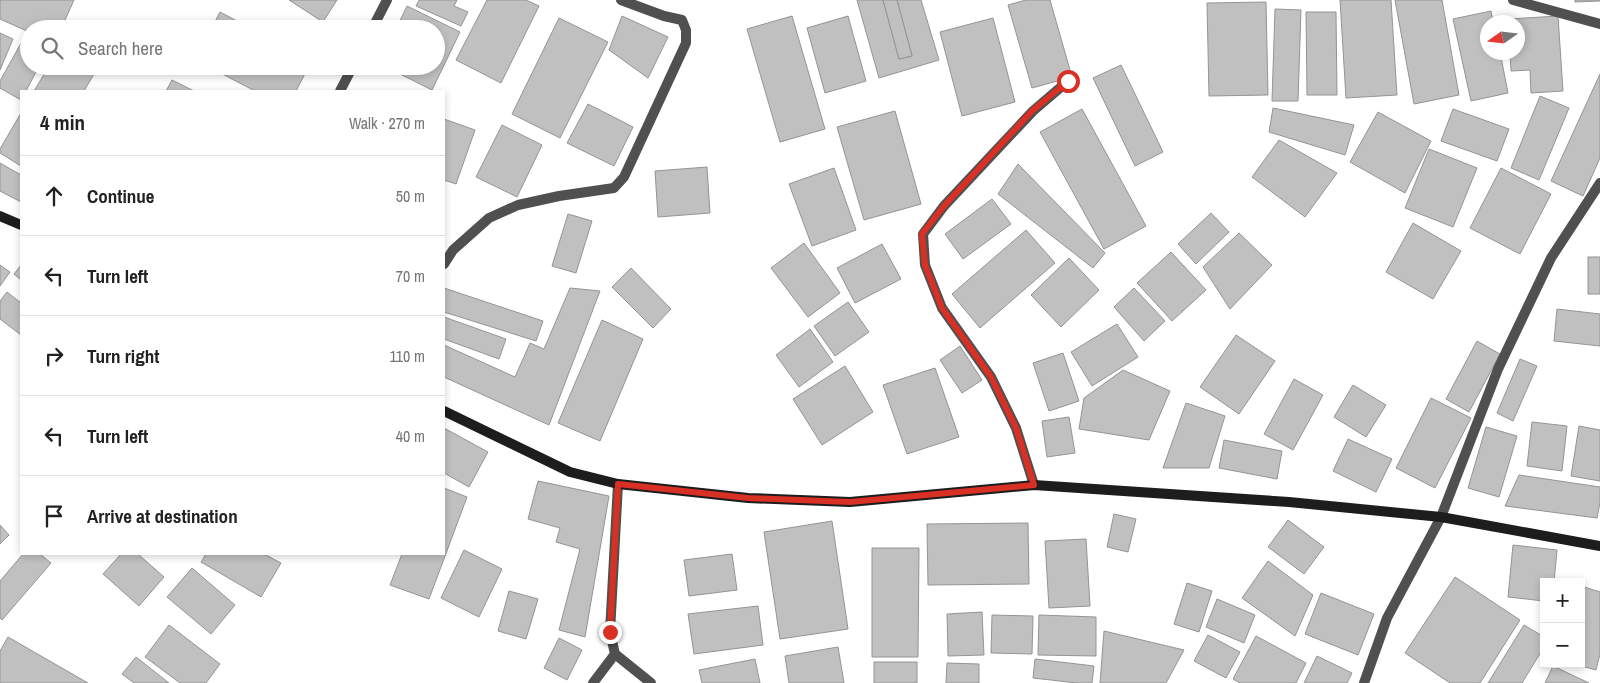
<!DOCTYPE html>
<meta charset="utf-8">
<style>
body{margin:0;font-family:"Archivo Narrow",sans-serif;background:#f2f2f2;color:#222}
.controls{position:absolute;right:15px;bottom:15px;display:grid;overflow:hidden;border-radius:0px;box-shadow:0 2px 8px #0003}
.controls button{width:45px;height:45px;display:grid;place-items:center;padding:0;border:0;border-bottom:1px solid #e0e0e0;background:#fff;color:#222;font:25px sans-serif}
.compass{position:absolute;left:1480px;top:15px;width:45px;height:45px;border-radius:50%;background:#fff;box-shadow:0 2px 8px #0003;rotate:256deg}
.stop{position:absolute;width:15px;height:15px;margin:-11px;border:4px solid #d93025;border-radius:50%;background:#fff}
.stop.end{background:#d93025;border-color:#fff;box-shadow:0 1px 5px #0008}
.list{margin:0;padding:0;list-style:none}
h2{display:flex;justify-content:space-between;align-items:center;height:65px;margin:0;padding:0 20px;font-size:21px}
h2 small{font-size:16px;font-weight:400;color:#767676}
.list li{display:grid;grid-template-columns:32px 1fr auto;gap:15px;align-items:center;box-sizing:border-box;height:80px;padding:0 20px;border-top:1px solid #e0e0e0}
.list b{display:block;font-size:19px;white-space:nowrap}
.list em{font-size:16px;font-style:normal;color:#767676}
.icon{flex:none;width:28px;height:28px;fill:none;stroke:currentColor;stroke-width:2;stroke-linecap:round;stroke-linejoin:round}
.map{position:relative;flex:none;width:1600px;height:683px;overflow:hidden}
.search{position:absolute;background:#fff;box-shadow:0 2px 8px #0003;left:20px;top:20px;width:425px;height:55px;display:flex;align-items:center;gap:12px;box-sizing:border-box;padding:0 18px;border-radius:28px;color:#767676;font-size:19px}
.panel{position:absolute;background:#fff;box-shadow:0 2px 8px #0003;left:20px;top:90px;width:425px;height:465px;border-radius:0px}
.map>svg:first-child{display:block}
.building{fill:#c0c0c0;stroke:#949494}
.lines{fill:none;stroke-linecap:round;stroke-linejoin:round}
.street{stroke:#505050;stroke-width:10}
.secondary{stroke:#1d1d1d;stroke-width:10}
.route{stroke:#d93025;stroke-width:6}
</style>
<div class="map">
<svg width="1600" height="683" viewBox="0 0 1600 683">
<rect width="100%" height="100%" fill="#fff"/>
<g class="building">
<path d="M0 0H74L61 29H29V32L0 19Z"/>
<path d="M289 0H337L323 22Z"/>
<path d="M419 0H457L454 6 468 12 461 26 416 6Z"/>
<path d="M487 0H526L539 6 501 83 456 60Z"/>
<path d="M857 0H883L899 59 912 56 897 0H921L939 60 879 78Z"/>
<path d="M883 0H897L912 56 899 59Z"/>
<path d="M1026 0H1050L1072 77 1032 88 1008 5Z"/>
<path d="M1340 0H1391L1397 95 1346 98Z"/>
<path d="M1395 0H1442L1459 95 1414 104Z"/>
<path d="M1575 0H1600V1L1575 2Z"/>
<path d="M1266 2 1268 95 1209 96 1207 3Z"/>
<path d="M407 6 460 32 432 90 384 66H436V29H396Z"/>
<path d="M1275 9 1301 10 1298 101H1272Z"/>
<path d="M1491 11 1493 22H1488V52H1500L1508 93 1471 101 1453 19Z"/>
<path d="M220 12 252 29H211Z"/>
<path d="M1306 12H1336L1337 95H1307Z"/>
<path d="M622 16 668 37 648 78 609 50Z"/>
<path d="M792 16 825 129 780 142 747 29Z"/>
<path d="M848 16 866 81 825 93 807 28Z"/>
<path d="M1558 16 1563 91 1531 93 1530 70 1511 71 1510 52H1518V22H1509V19Z"/>
<path d="M559 18 608 42 560 138 512 114Z"/>
<path d="M993 18 1015 102 962 116 940 32Z"/>
<path d="M0 33 13 39 0 70Z"/>
<path d="M25 36 29 38V66H39L26 91H21V100L0 88V81Z"/>
<path d="M1121 65 1163 152 1135 166 1093 78Z"/>
<path d="M49 66H82L94 74 84 91H34Z"/>
<path d="M207 66H309L296 91H255Z"/>
<path d="M1600 74V158L1583 196 1551 181Z"/>
<path d="M172 80 194 91H166Z"/>
<path d="M1540 96 1569 108 1539 180 1511 168Z"/>
<path d="M588 104 633 127 614 166 567 143Z"/>
<path d="M1273 108 1354 125 1345 155 1269 132Z"/>
<path d="M1082 109 1146 226 1104 249 1040 132Z"/>
<path d="M1453 109 1509 129 1497 161 1441 141Z"/>
<path d="M895 111 921 204 864 220 837 127Z"/>
<path d="M1378 112 1431 141 1405 193 1350 162Z"/>
<path d="M21 113V166L0 153V149Z"/>
<path d="M444 119 475 130 456 184 444 180Z"/>
<path d="M502 125 542 145 517 197 476 177Z"/>
<path d="M1279 140 1337 173 1305 217 1252 177Z"/>
<path d="M1429 149 1477 168 1453 227 1405 208Z"/>
<path d="M0 163 21 175V202L0 191Z"/>
<path d="M1018 164 1105 253 1093 268 998 194Z"/>
<path d="M707 167 710 213 658 217 655 171Z"/>
<path d="M834 168 856 230 812 246 789 184Z"/>
<path d="M1501 168 1551 194 1520 254 1470 228Z"/>
<path d="M992 199 1011 224 963 259 945 234Z"/>
<path d="M1211 213 1229 232 1196 264 1178 244Z"/>
<path d="M568 214 592 221 576 273 552 266Z"/>
<path d="M1413 223 1461 251 1433 299 1386 272Z"/>
<path d="M1026 230 1055 263 980 328 952 294Z"/>
<path d="M1239 233 1272 265 1230 309 1203 267Z"/>
<path d="M804 243 840 293 808 317 771 268Z"/>
<path d="M882 244 901 279 855 303 837 268Z"/>
<path d="M1171 252 1206 290 1172 321 1137 283Z"/>
<rect x="1588" y="257" width="12" height="37"/>
<path d="M1069 258 1099 290 1061 327 1031 295Z"/>
<path d="M0 265 10 272 0 286Z"/>
<path d="M21 265V280L14 274Z"/>
<path d="M631 268 671 309 653 328 612 287Z"/>
<path d="M444 288 543 321 536 341 444 312Z"/>
<path d="M570 288 600 291 549 425 444 377V345L515 377 530 343 544 349Z"/>
<path d="M1134 288 1165 321 1144 341 1114 307Z"/>
<path d="M7 292 21 303V335L0 319V301Z"/>
<path d="M848 302 869 332 835 356 814 326Z"/>
<path d="M1557 309 1600 314V346L1554 341Z"/>
<path d="M444 317 506 339 499 359 444 339Z"/>
<path d="M602 320 643 339 600 441 558 423Z"/>
<path d="M1117 324 1138 357 1092 386 1071 352Z"/>
<path d="M810 329 833 362 799 387 776 355Z"/>
<path d="M1236 335 1275 361 1239 414 1200 387Z"/>
<path d="M1477 341 1500 354 1469 412 1446 399Z"/>
<path d="M960 346 982 380 962 393 940 360Z"/>
<path d="M1063 353 1079 401 1049 411 1033 363Z"/>
<path d="M1520 359 1537 366 1513 421 1497 413Z"/>
<path d="M845 366 873 412 822 445 793 399Z"/>
<path d="M935 368 959 437 907 454 883 385Z"/>
<path d="M1123 370 1170 391 1149 440 1079 429 1084 398Z"/>
<path d="M1294 379 1323 395 1293 450 1264 434Z"/>
<path d="M1353 385 1386 405 1366 437 1334 417Z"/>
<path d="M1431 398 1471 418 1435 488 1396 468Z"/>
<path d="M1186 403 1225 416 1209 468H1163Z"/>
<path d="M1069 417 1075 453 1047 457 1042 421Z"/>
<path d="M1532 422 1567 426 1562 471 1527 466Z"/>
<path d="M1579 426 1600 430V481L1571 476Z"/>
<path d="M1486 427 1517 436 1499 497 1468 488Z"/>
<path d="M444 428 488 452 469 487 444 473Z"/>
<path d="M1348 439 1392 459 1376 492 1333 471Z"/>
<path d="M1224 440 1282 451 1277 479 1219 468Z"/>
<path d="M1519 475 1600 487V503L1597 518 1505 506Z"/>
<path d="M538 481 609 496 585 637 559 630 580 549 556 542 560 528 528 519Z"/>
<path d="M444 488 467 497 429 599 390 585 402 554H444Z"/>
<path d="M1114 514 1136 519 1128 552 1107 547Z"/>
<path d="M1288 520 1324 547 1304 574 1268 547Z"/>
<path d="M832 521 848 629 780 639 764 532Z"/>
<path d="M1028 523 1029 584 928 585 927 524Z"/>
<path d="M0 525 9 535 0 544Z"/>
<path d="M1086 539 1090 606 1049 608 1045 541Z"/>
<path d="M1513 545 1557 550 1554 582H1544V601L1508 597Z"/>
<path d="M872 548H919L918 657H872Z"/>
<path d="M464 550 502 569 479 617 441 598Z"/>
<path d="M23 554H40L51 563 2 620 0 618V581Z"/>
<path d="M121 554H138L164 577 139 606 103 574Z"/>
<path d="M206 554H264L281 563 261 597 201 562Z"/>
<path d="M732 554 737 590 689 596 684 560Z"/>
<path d="M1268 561 1313 595 1295 636 1242 598Z"/>
<path d="M192 568 235 605 211 634 167 597Z"/>
<path d="M1455 577 1520 620 1480 683H1450L1405 653Z"/>
<path d="M1187 583 1212 591 1199 632 1174 624Z"/>
<path d="M1581 586 1600 592V654L1596 670 1574 664H1581Z"/>
<path d="M509 591 538 599 526 639 498 631Z"/>
<path d="M1321 593 1374 614 1358 655 1305 634Z"/>
<path d="M1217 599 1255 615 1244 643 1206 627Z"/>
<path d="M758 606 763 645 694 654 688 614Z"/>
<path d="M982 612 984 655 948 656 947 614Z"/>
<path d="M992 615 1033 616 1032 654 991 653Z"/>
<path d="M1039 615 1096 617V656L1038 655Z"/>
<path d="M169 625 220 664 206 683H180L145 657Z"/>
<path d="M1524 625 1544 637V647L1522 683H1488Z"/>
<path d="M1104 631 1184 650 1166 683H1100Z"/>
<path d="M1208 635 1240 652 1226 678 1194 661Z"/>
<path d="M1256 636 1306 663 1296 683H1240L1233 679Z"/>
<path d="M8 637 88 683H0V651Z"/>
<path d="M559 638 582 650 567 680 544 668Z"/>
<path d="M838 647 844 683H789L785 656Z"/>
<path d="M1317 656 1352 673 1347 683H1304Z"/>
<path d="M136 657 169 683H134L122 674Z"/>
<path d="M755 659 760 683H702L699 670Z"/>
<path d="M1035 659 1094 666 1092 683H1077L1033 678Z"/>
<rect x="874" y="662" width="43" height="21"/>
<path d="M947 663 979 664V683H946Z"/>
<path d="M1553 666 1589 683H1545Z"/>
</g>
<g class="lines">
<g class="street">
<path d="M1513 0 1600 24"/>
<path d="M372 29 387 0"/>
<path d="M340 91 353 66"/>
<path d="M444 264 453 250 489 218 518 205 559 196 614 188 624 177 686 43V30L682 20 664 16 621 0"/>
<path d="M618 484 610 632 615 654 651 683"/>
<path d="M1034 485 1016 428 991 377 942 308 925 265 923 234 944 206 1033 111 1068 81"/>
<path d="M593 683 615 654"/>
<path d="M1364 683 1387 618 1441 517 1498 369 1551 258 1600 183"/>
</g>
<g class="secondary">
<path d="M0 216 21 225"/>
<path d="M444 411 570 472 618 484 748 498 850 502 1034 485 1289 502 1441 517 1600 546"/>
</g>
</g>
<g class="lines">
<path class="route" d="M610 632 618 484 748 498 850 502 1034 485 1016 428 991 377 942 308 925 265 922 234 944 206 1032 111 1068 81"/>
</g>
</svg>
<div class="controls">
<button>+</button>
<button>−</button>
</div>
<svg class="compass" viewBox="-18 -18 36 36"><path d="M0-13l5 13h-10z" fill="#e53935"/><path d="M0 13l5-13h-10z" fill="#767676"/></svg>
<div class="stop" style="left:1068px;top:81px"></div>
<div class="stop end" style="left:610px;top:632px"></div>
<div class="search"><svg class="icon" aria-label="search" viewBox="0 0 24 24"><circle cx="10" cy="10" r="6"/><path d="M15 15l6 6"/></svg>Search here</div>
<section class="panel">
<h2>4 min<small>Walk · 270 m</small></h2>
<ul class="list">
<li><svg class="icon" aria-label="ahead" viewBox="0 0 24 24"><path d="M12 20V5M6 11l6-6 6 6"/></svg><div><b>Continue</b></div><em>50 m</em></li>
<li><svg class="icon" aria-label="left" viewBox="0 0 24 24"><path d="M17 20v-9H6M10 6l-5 5 5 5"/></svg><div><b>Turn left</b></div><em>70 m</em></li>
<li><svg class="icon" aria-label="right" viewBox="0 0 24 24"><path d="M7 20v-9h11M14 6l5 5-5 5"/></svg><div><b>Turn right</b></div><em>110 m</em></li>
<li><svg class="icon" aria-label="left" viewBox="0 0 24 24"><path d="M17 20v-9H6M10 6l-5 5 5 5"/></svg><div><b>Turn left</b></div><em>40 m</em></li>
<li><svg class="icon" aria-label="arrive" viewBox="0 0 24 24"><path d="M6 21V4h12l-3 4 3 4H6"/></svg><div><b>Arrive at destination</b></div></li>
</ul>
</section>
</div>
